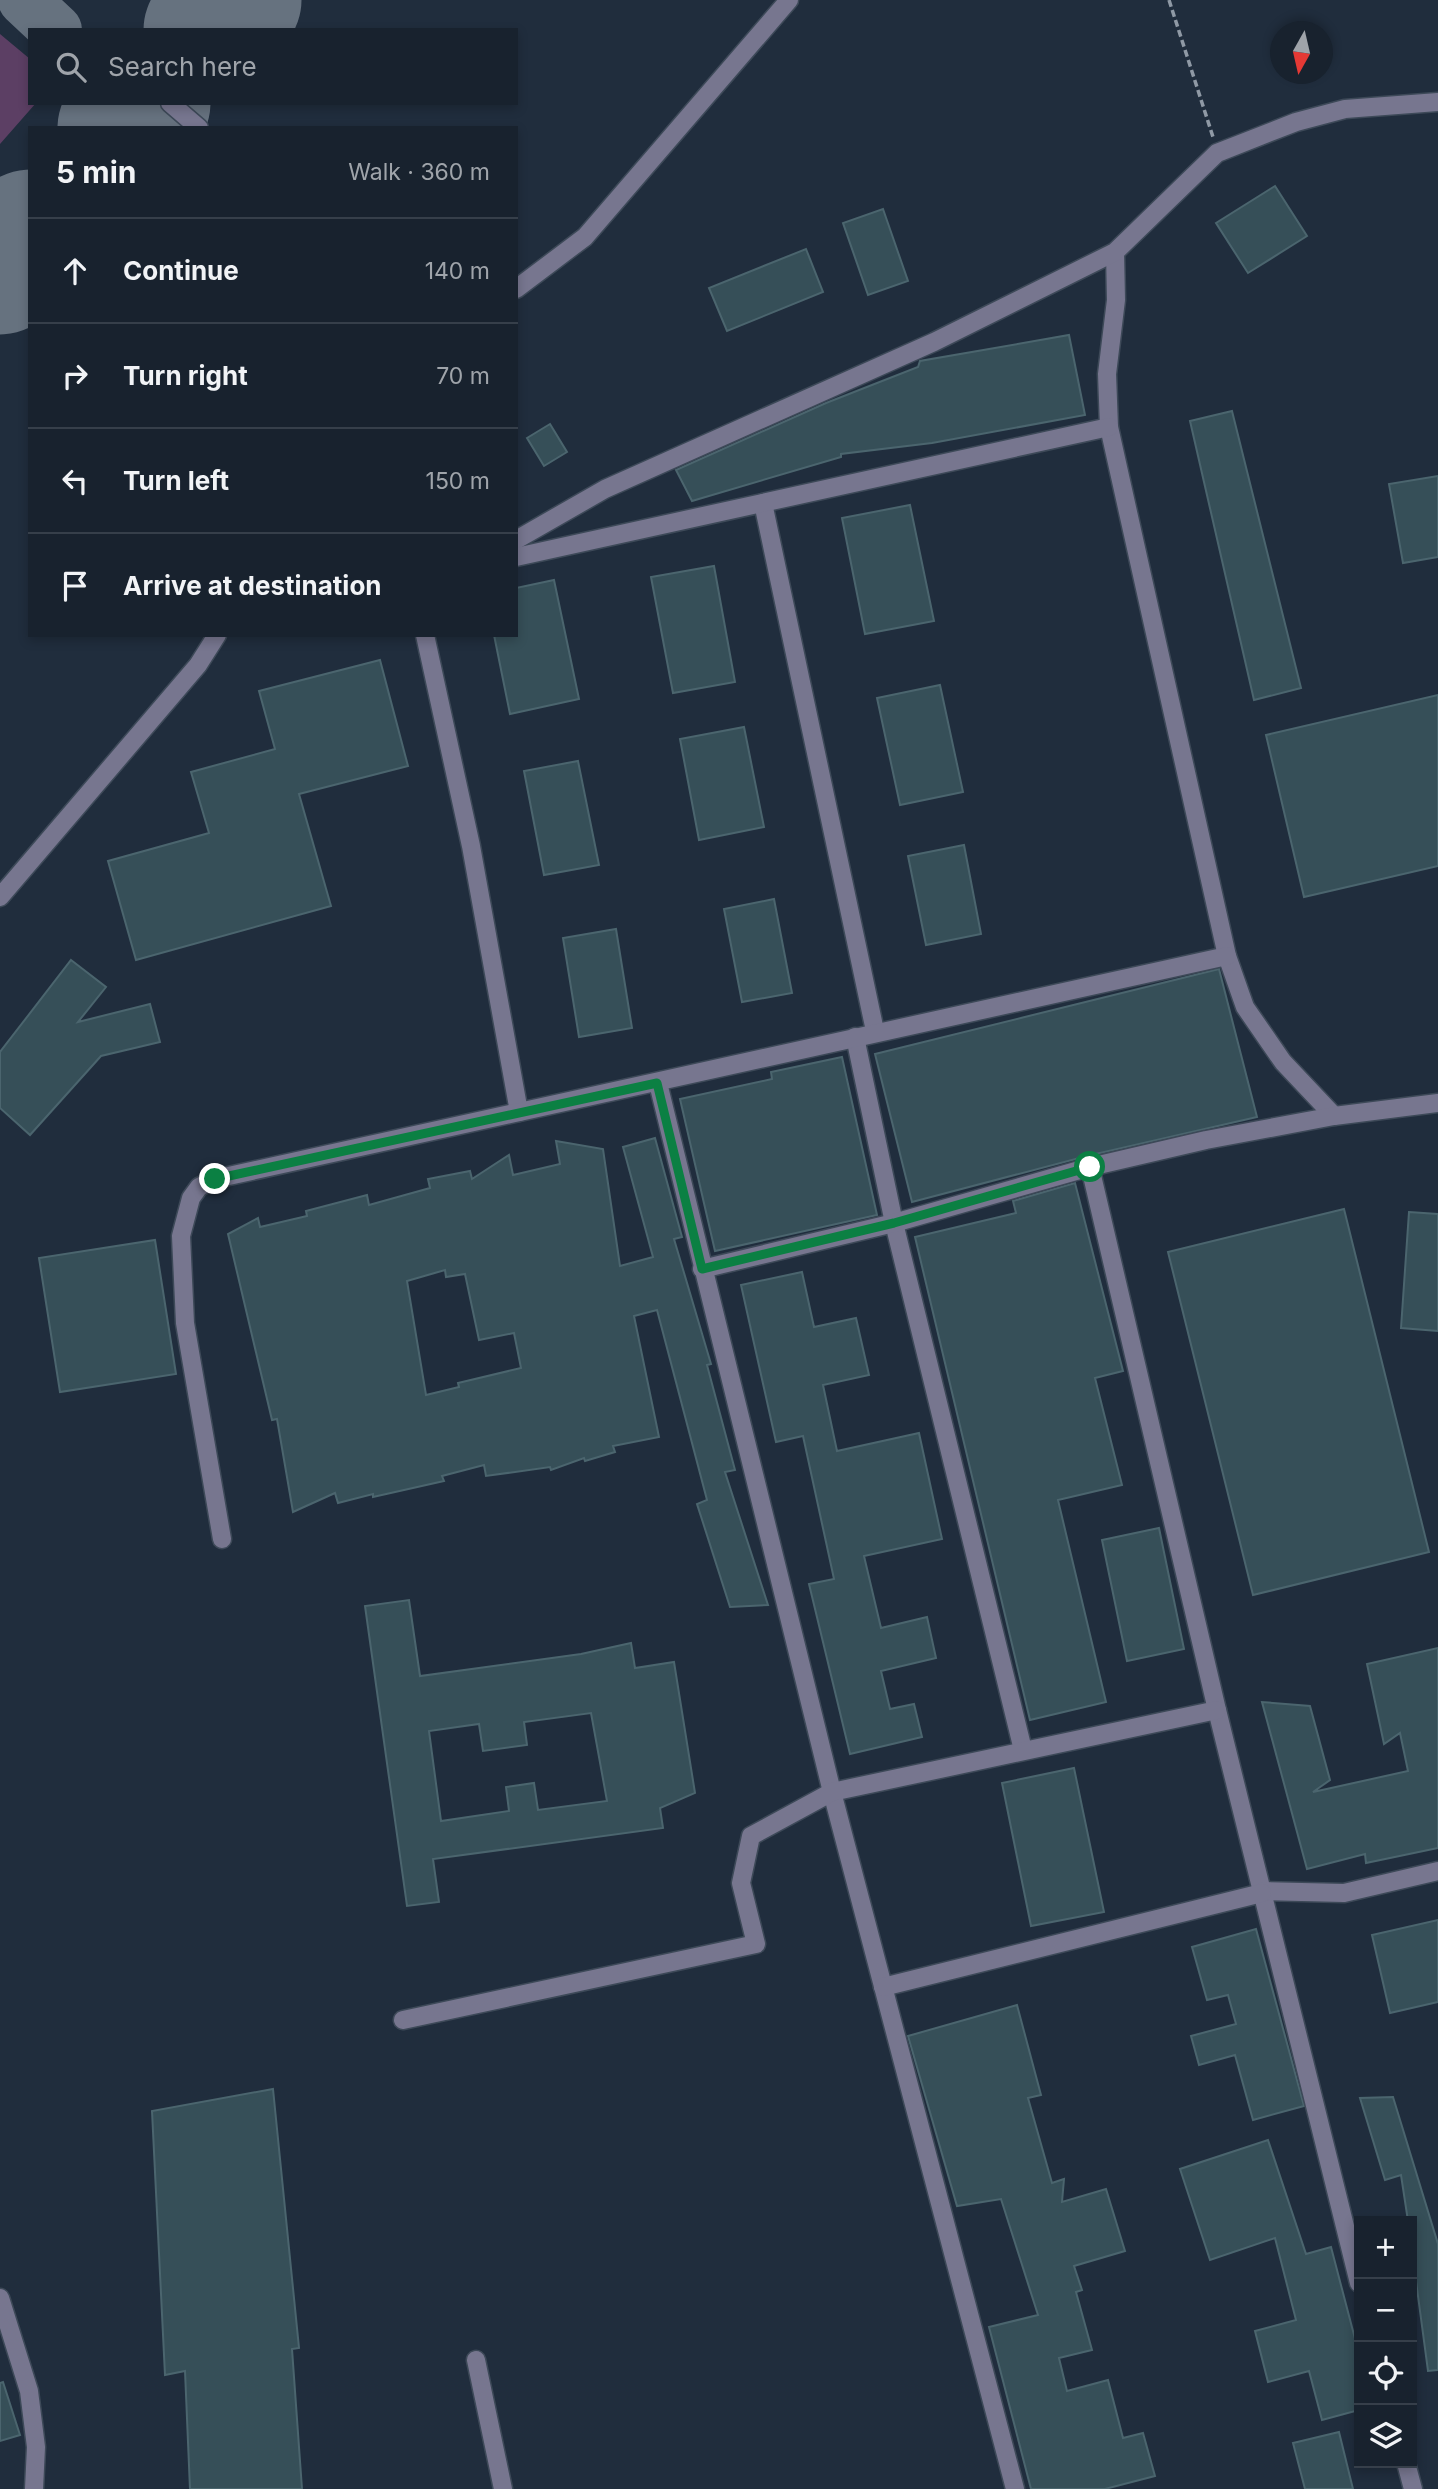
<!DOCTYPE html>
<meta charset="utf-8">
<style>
body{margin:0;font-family:Inter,sans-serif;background:#252f3a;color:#f1f3f6}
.controls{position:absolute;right:21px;bottom:21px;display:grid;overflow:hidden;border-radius:0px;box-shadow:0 4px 10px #0003}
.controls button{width:63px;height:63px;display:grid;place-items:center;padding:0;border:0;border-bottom:2px solid #363f4a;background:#18222e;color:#f1f3f6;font:35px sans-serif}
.compass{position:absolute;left:1270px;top:21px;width:63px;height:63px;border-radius:50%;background:#18222e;box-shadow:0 4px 10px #0003;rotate:188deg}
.stop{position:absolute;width:21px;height:21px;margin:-16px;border:5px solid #0b8043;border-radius:50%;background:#fff}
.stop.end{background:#0b8043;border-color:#fff;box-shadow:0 2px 7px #0008}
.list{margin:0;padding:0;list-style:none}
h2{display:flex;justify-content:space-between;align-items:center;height:91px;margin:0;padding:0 28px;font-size:30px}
h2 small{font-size:23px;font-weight:400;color:#9fa4aa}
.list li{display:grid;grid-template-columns:46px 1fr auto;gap:21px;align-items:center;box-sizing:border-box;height:105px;padding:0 28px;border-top:2px solid #363f4a}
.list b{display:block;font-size:26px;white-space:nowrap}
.list em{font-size:23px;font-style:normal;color:#9fa4aa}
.icon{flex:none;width:38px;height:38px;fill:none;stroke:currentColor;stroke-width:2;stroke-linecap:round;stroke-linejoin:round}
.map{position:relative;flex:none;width:1438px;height:2489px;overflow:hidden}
.search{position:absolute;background:#18222e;box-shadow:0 4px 10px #0003;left:28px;top:28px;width:490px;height:77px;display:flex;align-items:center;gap:18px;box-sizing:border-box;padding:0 24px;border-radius:0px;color:#9fa4aa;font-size:26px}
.panel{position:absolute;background:#18222e;box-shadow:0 4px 10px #0003;left:28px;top:126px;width:490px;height:511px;border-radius:0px}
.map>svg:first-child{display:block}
.green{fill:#5c3f64}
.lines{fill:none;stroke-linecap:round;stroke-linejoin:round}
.taxiway{stroke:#66727f;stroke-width:52}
.runway{stroke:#66727f;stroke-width:131}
.building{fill:#364f58;stroke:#4b656e;stroke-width:2;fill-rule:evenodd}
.minor-casing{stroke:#3d4958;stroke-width:21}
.path{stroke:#8f99a5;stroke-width:3.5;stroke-dasharray:7 3.5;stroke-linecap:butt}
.minor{stroke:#77768f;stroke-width:18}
.route{stroke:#0b8043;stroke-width:9}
</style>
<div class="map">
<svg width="1438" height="2489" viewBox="0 0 1438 2489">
<rect width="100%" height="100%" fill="#202d3d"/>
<path class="green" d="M0 34 30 59V103H36L0 144Z"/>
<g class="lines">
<g class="taxiway">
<path d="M24 0 56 30"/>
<path d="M137 103 141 107"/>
</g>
<g class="runway">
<path d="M209 30 236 0"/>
<path d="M123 128 145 103"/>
<path d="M0 269 30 235"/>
</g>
</g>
<g class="building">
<path d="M1275 186 1307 236 1248 273 1216 223Z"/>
<path d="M883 209 908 281 868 295 843 223Z"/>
<path d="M806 249 823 292 727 331 709 288Z"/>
<path d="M1069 335 1085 415 932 443 841 454V457L692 501 676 470 826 403 918 367 920 361Z"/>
<path d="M1232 411 1301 688 1254 700 1190 421Z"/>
<path d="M550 424 567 452 544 466 527 438Z"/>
<path d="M1438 476V557L1403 563 1389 484Z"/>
<path d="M910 505 934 621 865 634 842 518Z"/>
<path d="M714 566 735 682 673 693 651 577Z"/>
<path d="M554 580 579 699 510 714 494 635H516V588Z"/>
<path d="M380 660 408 766 299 794 331 906 136 960 108 861 209 833 191 772 275 749 259 691Z"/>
<path d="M940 685 963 792 900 805 877 698Z"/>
<path d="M1438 695V866L1304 897 1266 735Z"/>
<path d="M744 727 764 827 699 840 680 739Z"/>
<path d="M578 761 599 865 544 875 524 771Z"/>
<path d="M964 845 981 934 926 945 908 856Z"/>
<path d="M774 899 792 993 742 1002 724 909Z"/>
<path d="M616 929 632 1028 579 1037 563 938Z"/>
<path d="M71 960 106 987 78 1022 150 1004 160 1042 101 1056 30 1135 0 1108V1052Z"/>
<path d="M1219 969 1257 1117 1087 1156 912 1202 875 1054Z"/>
<path d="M842 1057 877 1215 715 1251 680 1099 772 1079 771 1072Z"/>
<path d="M655 1138 682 1237 674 1239 711 1364 707 1365 735 1470 725 1472 768 1605 730 1607 697 1504 707 1500 657 1310 634 1316 659 1437 613 1446 615 1452 585 1461 584 1458 551 1470 550 1467 486 1476 484 1465 442 1476 444 1481 373 1497V1494L338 1503 335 1493 293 1512 277 1419 272 1420 228 1234 258 1218 260 1227 307 1216 306 1211 367 1195 369 1205 430 1188 428 1179 470 1171 472 1179 509 1155 513 1175 560 1164 556 1141 603 1149 620 1266 653 1257 623 1147ZM445 1270 446 1277 465 1274 479 1340 514 1333 521 1368 458 1383 459 1387 426 1395 407 1281Z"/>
<path d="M1075 1183 1123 1371 1095 1378 1122 1485 1058 1500 1106 1702 1030 1720 915 1237 1016 1213 1013 1201Z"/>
<path d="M1344 1209 1429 1552 1253 1595 1168 1252Z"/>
<path d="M1409 1212 1438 1214V1331L1401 1328Z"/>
<path d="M155 1240 176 1374 60 1392 39 1258Z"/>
<path d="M802 1272 814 1327 856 1318 869 1375 823 1385 837 1451 919 1433 942 1539 864 1556 881 1628 927 1617 936 1658 881 1671 890 1709 914 1704 922 1737 850 1754 809 1584 834 1579 803 1436 776 1442 741 1285Z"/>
<path d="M1159 1528 1184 1649 1127 1661 1102 1540Z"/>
<path d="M409 1600 420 1676 581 1654 631 1643 635 1668 674 1662 695 1793 660 1808 663 1828 433 1859 439 1902 407 1906 365 1606ZM591 1713 607 1801 538 1810 534 1783 506 1787 509 1811 441 1821 429 1731 479 1724 483 1751 527 1745 524 1722Z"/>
<path d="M1438 1648V1848L1366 1863 1365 1854 1307 1869 1262 1702 1310 1706 1330 1780 1313 1792 1408 1771 1400 1733 1384 1744 1367 1664Z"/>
<path d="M1074 1768 1104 1912 1031 1926 1002 1783Z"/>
<path d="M1438 1920V2002L1390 2013 1372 1935Z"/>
<path d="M1256 1929 1304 2106 1253 2120 1235 2055 1199 2065 1191 2036 1236 2024 1228 1995 1207 2000 1192 1947Z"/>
<path d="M1017 2005 1041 2095 1028 2098 1052 2183 1064 2179 1062 2202 1106 2189 1125 2251 1074 2266 1082 2290 1076 2292 1092 2350 1059 2358 1067 2391 1108 2380 1123 2438 1143 2433 1155 2476 1105 2489H1031L989 2327 1038 2315 1001 2199 957 2206 908 2036Z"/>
<path d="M273 2089 299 2348 292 2349 302 2489H190L185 2371 165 2375 152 2111Z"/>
<path d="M1393 2097 1438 2244V2370L1428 2371 1412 2251V2221H1408L1401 2175 1385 2180 1360 2098Z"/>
<path d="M1268 2140 1306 2254 1331 2247 1359 2354V2410L1322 2420 1309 2371 1268 2382 1255 2331 1296 2320 1275 2238 1210 2260 1180 2169Z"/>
<path d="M3 2382 20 2435 0 2441V2383Z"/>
<path d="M1339 2432 1353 2489H1305L1293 2443Z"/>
</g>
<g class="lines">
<g class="minor-casing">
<g id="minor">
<path d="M170 103 199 128"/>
<path d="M1115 252 1116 300 1107 374 1109 427 1227 956 1245 1007 1283 1062 1334 1116"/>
<path d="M516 289 585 237 789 0"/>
<path d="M763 503 875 1031"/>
<path d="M516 540 605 489 934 342 1115 252 1217 153 1296 122 1345 109 1438 102"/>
<path d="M516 557 1109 427"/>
<path d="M425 635 471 846 519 1112"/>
<path d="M0 897 198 665 217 635"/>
<path d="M855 1037 894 1223 1023 1750"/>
<path d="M658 1083 832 1792 1015 2489"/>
<path d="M1090 1167 1217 1710 1359 2283"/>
<path d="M702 1269 894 1223 1090 1167 1206 1140 1334 1116 1438 1103"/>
<path d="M222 1539 185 1323 181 1236 191 1198 199 1187 215 1179 1227 956"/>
<path d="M1263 1891 1344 1893 1438 1871"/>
<path d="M883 1987 1262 1893"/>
<path d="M403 2020 756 1944 741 1883 751 1836 832 1792 1217 1710"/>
<path d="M0 2298 29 2391 36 2447 34 2489"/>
<path d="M476 2360 503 2489"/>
<path d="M1406 2463 1413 2489"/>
</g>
</g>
<path class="path" d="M1169 0 1213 137"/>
<use href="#minor" class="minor"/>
</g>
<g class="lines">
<path class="route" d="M215 1179 657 1083 702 1269 894 1223 1090 1167"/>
</g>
</svg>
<div class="controls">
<button>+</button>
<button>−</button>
<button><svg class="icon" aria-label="locate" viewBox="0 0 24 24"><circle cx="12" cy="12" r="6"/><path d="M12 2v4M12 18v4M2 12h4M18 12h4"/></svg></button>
<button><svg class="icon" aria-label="layers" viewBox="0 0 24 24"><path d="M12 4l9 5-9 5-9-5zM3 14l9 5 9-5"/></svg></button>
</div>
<svg class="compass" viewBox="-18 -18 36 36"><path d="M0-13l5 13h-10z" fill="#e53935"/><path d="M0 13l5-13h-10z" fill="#9fa4aa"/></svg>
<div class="stop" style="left:1090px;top:1167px"></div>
<div class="stop end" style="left:215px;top:1179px"></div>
<div class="search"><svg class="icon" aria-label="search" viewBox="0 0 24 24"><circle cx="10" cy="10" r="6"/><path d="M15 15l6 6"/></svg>Search here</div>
<section class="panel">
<h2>5 min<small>Walk · 360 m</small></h2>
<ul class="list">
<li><svg class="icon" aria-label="ahead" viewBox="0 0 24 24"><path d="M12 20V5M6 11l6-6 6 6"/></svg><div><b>Continue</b></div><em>140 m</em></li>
<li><svg class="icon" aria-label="right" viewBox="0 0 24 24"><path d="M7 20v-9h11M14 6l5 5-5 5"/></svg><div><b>Turn right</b></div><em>70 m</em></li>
<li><svg class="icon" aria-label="left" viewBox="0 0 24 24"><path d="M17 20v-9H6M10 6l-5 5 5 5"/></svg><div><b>Turn left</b></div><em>150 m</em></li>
<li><svg class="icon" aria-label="arrive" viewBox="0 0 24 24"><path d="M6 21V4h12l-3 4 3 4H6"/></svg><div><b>Arrive at destination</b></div></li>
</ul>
</section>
</div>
